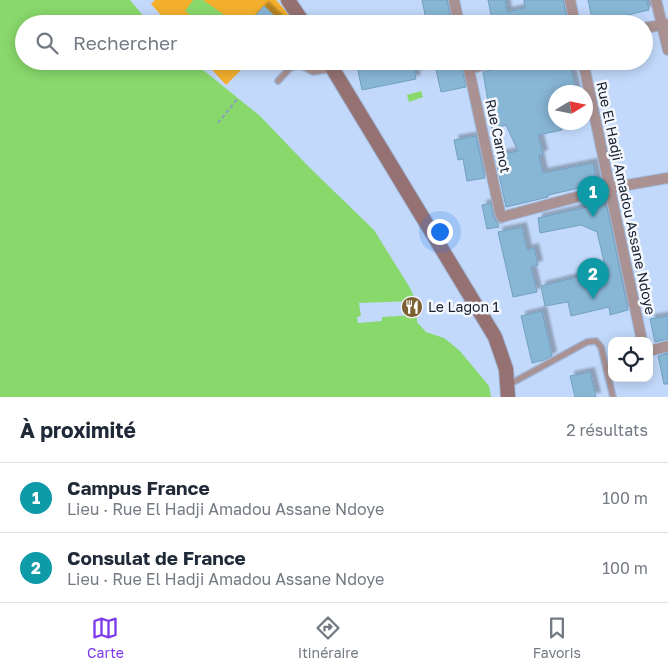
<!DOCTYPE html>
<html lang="fr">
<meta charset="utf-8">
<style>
body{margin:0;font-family:"Golos Text",sans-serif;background:#f6f6f7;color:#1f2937}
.controls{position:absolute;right:15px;bottom:15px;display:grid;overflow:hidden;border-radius:10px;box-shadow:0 2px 12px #0003}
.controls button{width:45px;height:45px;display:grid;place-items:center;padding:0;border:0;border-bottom:1px solid #e0e1e3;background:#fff;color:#1f2937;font:25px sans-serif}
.compass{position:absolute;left:548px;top:85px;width:45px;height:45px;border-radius:50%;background:#fff;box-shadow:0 2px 12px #0003;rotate:80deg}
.you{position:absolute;left:439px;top:231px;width:18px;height:18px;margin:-12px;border:4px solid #fff;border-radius:50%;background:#1a73e8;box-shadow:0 0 0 8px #1a73e833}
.badge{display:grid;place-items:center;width:32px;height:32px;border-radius:50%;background:#7c3aed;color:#fff;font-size:16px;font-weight:700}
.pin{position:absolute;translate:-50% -41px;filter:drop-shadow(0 1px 2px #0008)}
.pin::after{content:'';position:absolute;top:26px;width:18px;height:15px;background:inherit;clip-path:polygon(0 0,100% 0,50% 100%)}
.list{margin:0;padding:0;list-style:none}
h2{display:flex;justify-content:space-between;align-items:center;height:65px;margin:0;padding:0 20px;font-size:21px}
h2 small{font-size:16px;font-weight:400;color:#747a83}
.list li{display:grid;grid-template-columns:32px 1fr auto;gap:15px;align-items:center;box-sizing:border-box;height:70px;padding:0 20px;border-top:1px solid #e0e1e3}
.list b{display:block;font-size:19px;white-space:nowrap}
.list p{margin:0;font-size:16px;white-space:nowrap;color:#747a83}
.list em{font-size:16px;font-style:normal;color:#747a83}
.icon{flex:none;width:28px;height:28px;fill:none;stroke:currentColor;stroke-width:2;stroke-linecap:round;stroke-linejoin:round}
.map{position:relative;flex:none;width:668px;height:397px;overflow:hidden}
.search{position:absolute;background:#fff;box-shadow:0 2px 12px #0003;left:15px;right:15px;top:15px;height:55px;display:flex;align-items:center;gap:12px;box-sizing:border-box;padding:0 18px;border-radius:28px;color:#747a83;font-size:19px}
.sheet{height:205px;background:#fff}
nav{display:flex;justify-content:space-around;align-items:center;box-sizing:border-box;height:70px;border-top:1px solid #e0e1e3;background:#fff;font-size:14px;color:#747a83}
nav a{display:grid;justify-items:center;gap:2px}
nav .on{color:#7c3aed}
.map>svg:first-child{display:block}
.green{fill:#f4b02d}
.water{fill:#89d86c}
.pier{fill:#c2d9fb}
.building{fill:#88b7d6;stroke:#72a0be;filter:url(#shadow)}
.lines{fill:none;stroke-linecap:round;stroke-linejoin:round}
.lane-casing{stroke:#a0b4d3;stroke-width:8}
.street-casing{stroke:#a0b4d3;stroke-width:12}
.secondary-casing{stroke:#a0b4d3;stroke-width:16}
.path{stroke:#8c9fbb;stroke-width:2;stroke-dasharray:4 2.5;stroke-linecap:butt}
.lane{stroke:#ab9292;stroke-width:5}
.street{stroke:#ab9292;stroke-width:10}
.secondary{stroke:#957171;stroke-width:14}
.labels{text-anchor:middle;stroke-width:5;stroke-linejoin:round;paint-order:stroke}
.street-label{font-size:14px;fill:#172131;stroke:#f5f8fd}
.poi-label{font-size:14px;fill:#172131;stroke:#f5f8fd;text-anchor:start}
</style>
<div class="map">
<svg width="668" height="397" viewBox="0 0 668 397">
<defs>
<filter id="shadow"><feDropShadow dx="4.5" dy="-4.5" stdDeviation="1" flood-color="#0004"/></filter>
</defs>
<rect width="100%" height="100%" fill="#c2d9fb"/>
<g class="green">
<path d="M155 0H276L292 18 287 24H169L151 4Z"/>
<path d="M204 61H250L226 85Z"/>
</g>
<g class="water">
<path d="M0 0H130L150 24H24V61H192L260 116 309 167 374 230 410 288 416 301 417 322 426 332 444 338 460 351 489 386 491 397H0Z"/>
<path d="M193 0H203L230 19 226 24H201L185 11Z"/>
<path d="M421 91 423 97 409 102 407 95Z"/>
</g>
<path class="pier" d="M416 301V315L382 317V321L358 323 357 317 361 316 359 303Z"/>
<g class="building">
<path d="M422 0H447L452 24H427Z"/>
<path d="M488 0H505L507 12 525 8 524 0H563L568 24H493Z"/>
<path d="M588 0H647L649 10 593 23Z"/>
<path d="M264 6 283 24H248Z"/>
<path d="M356 61H412L416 79 362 90Z"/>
<path d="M434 61H460L466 87 441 92Z"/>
<path d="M515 61H569L576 92H556V122H560L562 130 538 135 543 154 539 156 543 173 593 163 597 184 548 195V197L506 207 495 156 518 151 506 125 492 129 486 103 488 102 483 72 498 68 502 64Z"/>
<path d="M476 136 485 178 467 181 463 159 458 160 454 140Z"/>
<path d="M491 203 493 215 499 227 487 229 482 205Z"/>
<path d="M601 204 607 207 628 310 610 315 609 307 571 316 568 302 545 306 541 286 606 270 597 232 581 225 540 233 538 218Z"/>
<path d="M522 227 527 250 534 248 538 265 531 267 537 292 513 297 498 232Z"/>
<path d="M542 311 552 356 544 360 532 363 521 316Z"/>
<path d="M668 316V339L655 342 650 319Z"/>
<path d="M668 353V384H664L658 356Z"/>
<path d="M590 372 596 397H575L570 376Z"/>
</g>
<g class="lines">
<g class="lane-casing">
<g id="lane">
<path d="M278 81 289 69 295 66 300 65 313 72 332 69"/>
<path d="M510 384 587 342 596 341 601 347 613 397"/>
</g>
</g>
<g class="street-casing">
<g id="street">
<path d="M454 0 459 24"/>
<path d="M570 0 575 24"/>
<path d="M656 0 668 50"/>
<path d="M644 28 668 24"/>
<path d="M467 61 500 213 502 217 610 188 668 178"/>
<path d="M583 61 642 341"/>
<path d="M469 69 496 61"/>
<path d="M649 351 668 346"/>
</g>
</g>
<g class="secondary-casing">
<g id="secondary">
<path d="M288 0 304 24"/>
<path d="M328 61 495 337 506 369 508 397"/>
</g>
</g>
<path class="path" d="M218 123 238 98"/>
<use href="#lane" class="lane"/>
<use href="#street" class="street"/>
<use href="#secondary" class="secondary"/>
</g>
<defs>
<g id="restaurant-disc" transform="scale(1.125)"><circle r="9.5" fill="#7d6133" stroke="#f5f8fd"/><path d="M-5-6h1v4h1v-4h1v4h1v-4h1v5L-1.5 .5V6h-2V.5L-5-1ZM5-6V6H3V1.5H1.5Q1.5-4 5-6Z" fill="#fff"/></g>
</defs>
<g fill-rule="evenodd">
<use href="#restaurant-disc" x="412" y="307"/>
</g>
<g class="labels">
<g class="street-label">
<text transform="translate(498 136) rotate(78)" y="5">Rue Carnot</text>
<text transform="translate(626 198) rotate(78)" y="5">Rue El Hadji Amadou Assane Ndoye</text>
</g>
<g class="poi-label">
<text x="428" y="312">Le Lagon 1</text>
</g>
</g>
</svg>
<div class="controls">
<button><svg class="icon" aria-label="locate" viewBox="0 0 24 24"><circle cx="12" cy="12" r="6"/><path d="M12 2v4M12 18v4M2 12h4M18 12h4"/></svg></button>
</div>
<svg class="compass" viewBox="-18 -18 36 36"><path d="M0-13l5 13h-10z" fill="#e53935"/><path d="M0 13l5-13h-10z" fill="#747a83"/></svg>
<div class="you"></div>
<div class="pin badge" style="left:593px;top:217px;background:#0f9aa8">1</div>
<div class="pin badge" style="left:593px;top:299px;background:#0f9aa8">2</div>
<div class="search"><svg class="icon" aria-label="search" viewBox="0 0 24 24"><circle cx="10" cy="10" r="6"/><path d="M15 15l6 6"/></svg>Rechercher</div>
</div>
<section class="sheet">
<h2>À proximité<small>2 résultats</small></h2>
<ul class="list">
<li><span class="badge" style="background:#0f9aa8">1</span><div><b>Campus France</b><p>Lieu · Rue El Hadji Amadou Assane Ndoye</p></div><em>100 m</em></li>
<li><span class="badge" style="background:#0f9aa8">2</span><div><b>Consulat de France</b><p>Lieu · Rue El Hadji Amadou Assane Ndoye</p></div><em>100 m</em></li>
</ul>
</section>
<nav>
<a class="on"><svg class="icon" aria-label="map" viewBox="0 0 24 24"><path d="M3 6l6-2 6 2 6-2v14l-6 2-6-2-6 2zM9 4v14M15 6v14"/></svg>Carte</a>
<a><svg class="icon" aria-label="directions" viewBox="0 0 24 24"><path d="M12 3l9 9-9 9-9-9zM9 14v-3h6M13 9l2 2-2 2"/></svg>Itinéraire</a>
<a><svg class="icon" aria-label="saved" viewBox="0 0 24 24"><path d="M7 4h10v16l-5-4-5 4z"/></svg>Favoris</a>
</nav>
